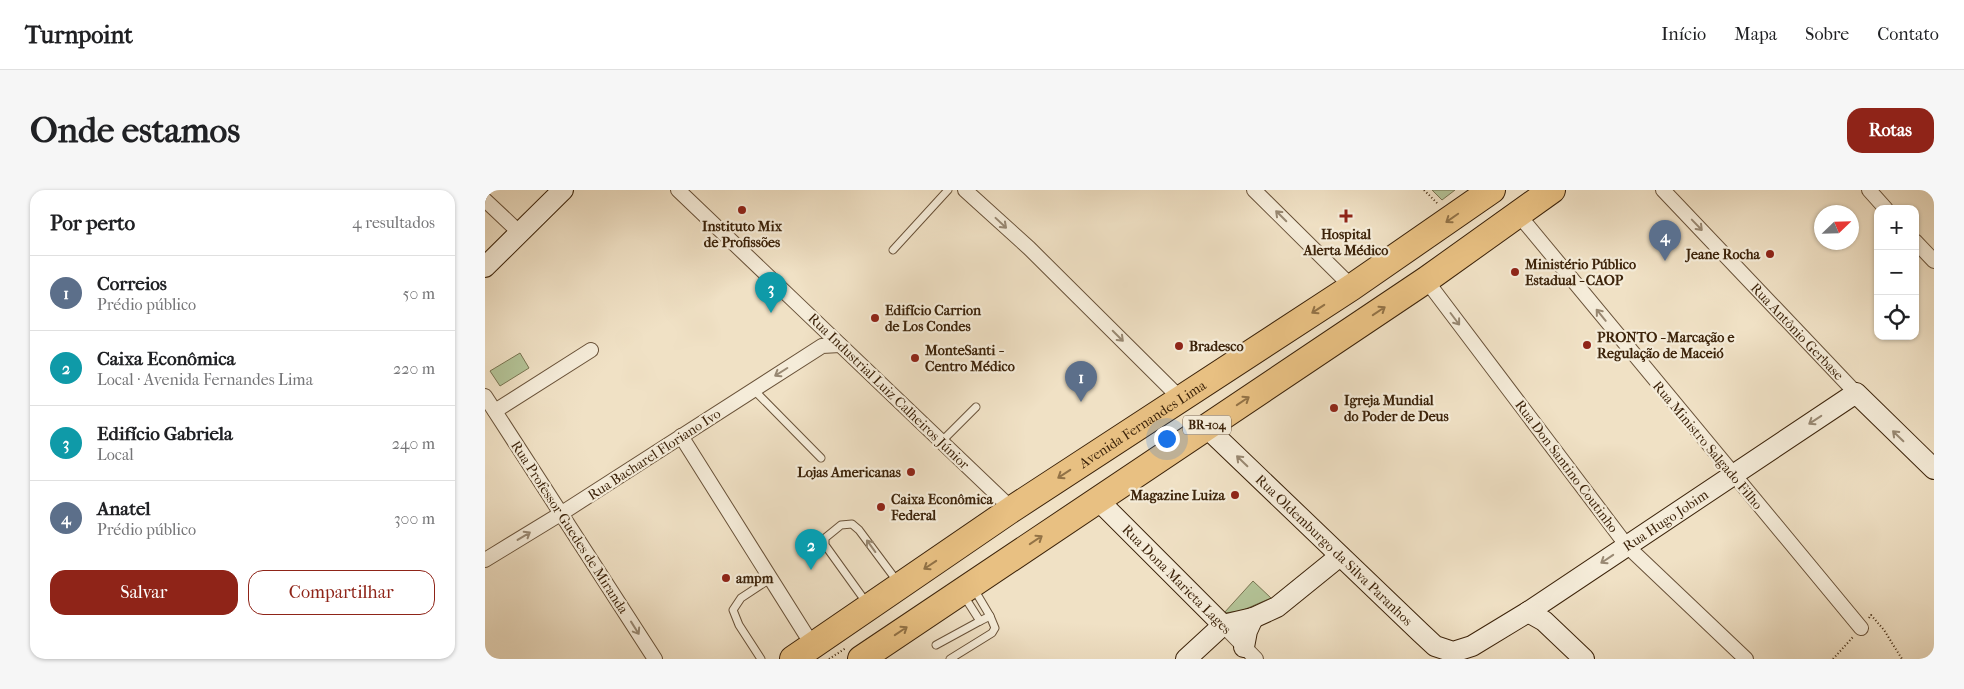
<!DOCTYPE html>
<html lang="pt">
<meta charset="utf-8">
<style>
body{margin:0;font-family:"IM FELL French Canon",serif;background:#f6f6f6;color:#202124}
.controls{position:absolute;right:15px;top:15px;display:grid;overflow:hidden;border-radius:10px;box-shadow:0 1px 4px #0004}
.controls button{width:45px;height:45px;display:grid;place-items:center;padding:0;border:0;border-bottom:1px solid #e0e0e0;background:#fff;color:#202124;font:25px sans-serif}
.compass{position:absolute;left:1329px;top:15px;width:45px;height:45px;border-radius:50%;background:#fff;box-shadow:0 1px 4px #0004;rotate:67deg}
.you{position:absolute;left:681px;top:248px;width:18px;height:18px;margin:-12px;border:4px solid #fff;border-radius:50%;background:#1a73e8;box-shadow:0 0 0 8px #1a73e833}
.badge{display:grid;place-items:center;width:32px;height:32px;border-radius:50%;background:#8f2418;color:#fff;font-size:16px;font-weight:700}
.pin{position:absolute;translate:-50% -41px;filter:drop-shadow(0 1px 2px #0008)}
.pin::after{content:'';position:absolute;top:26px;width:18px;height:15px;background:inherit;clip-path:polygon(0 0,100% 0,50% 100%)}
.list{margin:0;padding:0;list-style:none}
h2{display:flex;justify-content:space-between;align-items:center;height:65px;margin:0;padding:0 20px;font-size:21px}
h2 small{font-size:16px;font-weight:400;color:#757577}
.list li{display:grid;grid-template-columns:32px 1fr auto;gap:15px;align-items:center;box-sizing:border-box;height:75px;padding:0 20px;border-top:1px solid #e0e0e0}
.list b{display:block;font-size:19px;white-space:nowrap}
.list p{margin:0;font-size:16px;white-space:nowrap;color:#757577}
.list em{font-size:16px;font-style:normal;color:#757577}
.actions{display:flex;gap:10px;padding:15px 20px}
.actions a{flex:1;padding:11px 0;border:1px solid #8f2418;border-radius:15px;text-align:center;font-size:18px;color:#8f2418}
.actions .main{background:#8f2418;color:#fff}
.icon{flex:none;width:28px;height:28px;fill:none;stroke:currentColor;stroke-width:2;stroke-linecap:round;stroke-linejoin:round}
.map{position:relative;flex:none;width:1449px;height:469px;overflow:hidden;border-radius:15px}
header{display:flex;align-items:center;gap:30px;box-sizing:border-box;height:70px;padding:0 25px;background:#fff;border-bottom:1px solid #e0e0e0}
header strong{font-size:24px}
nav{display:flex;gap:28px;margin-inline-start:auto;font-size:18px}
.intro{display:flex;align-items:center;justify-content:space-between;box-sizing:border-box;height:120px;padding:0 30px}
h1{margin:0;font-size:35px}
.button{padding:12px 22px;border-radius:15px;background:#8f2418;color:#fff;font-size:18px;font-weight:700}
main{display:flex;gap:30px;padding:0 30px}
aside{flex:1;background:#fff;border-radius:15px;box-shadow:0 1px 4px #0004}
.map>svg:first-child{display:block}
.green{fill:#b4c498;stroke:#787451}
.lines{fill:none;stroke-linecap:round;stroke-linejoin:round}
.lane-casing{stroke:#695239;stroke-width:9}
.street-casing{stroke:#695239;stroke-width:16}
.secondary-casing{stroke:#3c230a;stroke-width:22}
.highway-casing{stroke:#3c230a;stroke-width:28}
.path{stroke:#3c230a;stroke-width:2;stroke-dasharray:1 2.5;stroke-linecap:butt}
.lane{stroke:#f5ecd9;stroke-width:7}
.street{stroke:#f5ecd9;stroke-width:14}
.secondary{stroke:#f5ecd9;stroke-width:20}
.highway{stroke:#e8c082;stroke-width:26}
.oneway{stroke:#988872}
.oneway2{stroke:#927246}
.poi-dot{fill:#8f2418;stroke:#f5ecd9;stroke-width:2}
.labels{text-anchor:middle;stroke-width:4.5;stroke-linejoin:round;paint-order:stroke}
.shield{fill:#f5ecd9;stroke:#745f48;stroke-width:1}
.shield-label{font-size:12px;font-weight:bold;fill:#3c230a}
.poi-label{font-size:14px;font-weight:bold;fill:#3c230a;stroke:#f5ecd9;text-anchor:start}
.street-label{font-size:14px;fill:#3c230a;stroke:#f5ecd9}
</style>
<header>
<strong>Turnpoint</strong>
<nav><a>Início</a><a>Mapa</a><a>Sobre</a><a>Contato</a></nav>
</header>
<div class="intro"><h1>Onde estamos</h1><a class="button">Rotas</a></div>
<main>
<aside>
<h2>Por perto<small>4 resultados</small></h2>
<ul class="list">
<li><span class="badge" style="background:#5c6f8a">1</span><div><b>Correios</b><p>Prédio público</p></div><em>50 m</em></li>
<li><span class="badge" style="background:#0f9aa8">2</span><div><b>Caixa Econômica</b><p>Local · Avenida Fernandes Lima</p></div><em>220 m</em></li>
<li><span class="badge" style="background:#0f9aa8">3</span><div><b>Edifício Gabriela</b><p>Local</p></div><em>240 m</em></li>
<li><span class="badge" style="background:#5c6f8a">4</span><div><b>Anatel</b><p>Prédio público</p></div><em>300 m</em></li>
</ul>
<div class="actions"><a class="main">Salvar</a><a>Compartilhar</a></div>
</aside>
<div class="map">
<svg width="1449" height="469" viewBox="0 0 1449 469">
<rect width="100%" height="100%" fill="#f0e1c5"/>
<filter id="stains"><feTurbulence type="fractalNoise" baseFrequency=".004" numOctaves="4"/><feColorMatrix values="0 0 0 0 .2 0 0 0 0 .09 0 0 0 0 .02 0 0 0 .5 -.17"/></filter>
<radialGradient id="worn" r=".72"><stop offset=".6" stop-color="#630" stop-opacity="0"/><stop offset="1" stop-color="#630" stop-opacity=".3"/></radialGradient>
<g class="green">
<path d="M947 0H970L957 10Z"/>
<path d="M35 163 44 178 15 196 5 181Z"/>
<path d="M768 391 786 408 756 421 739 423Z"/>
</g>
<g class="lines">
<g class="lane-casing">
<g id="lane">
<path d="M408 60 463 0"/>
<path d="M269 200 336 268"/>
<path d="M456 252 491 217"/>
<path d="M489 399 505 426 495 431"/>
<path d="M381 412 340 355V348L356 335 367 334 374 340 412 391"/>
<path d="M451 455 495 431 479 406"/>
<path d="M276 469 254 435 248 420 256 408 285 389"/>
<path d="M465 469 507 443 510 438 505 426"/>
</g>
</g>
<g class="street-casing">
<g id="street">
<path d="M193 0 527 319"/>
<path d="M480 0 544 58 695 208"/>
<path d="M769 0 867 97"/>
<path id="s1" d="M1178 0 1371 203"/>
<path d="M1384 0 1401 19"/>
<path d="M0 10 35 43"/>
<path d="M1033 24 1376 438"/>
<path d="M1430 51 1449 71"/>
<path d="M941 90 1142 356 1261 469"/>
<path d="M0 206 170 469"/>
<path d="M10 221 106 160"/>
<path d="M196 246 328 456"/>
<path d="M0 370 77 323 337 156 355 155"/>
<path d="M738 435 771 469"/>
</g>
</g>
<g class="secondary-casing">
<g id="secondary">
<path d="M0 77 78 0"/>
<path id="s2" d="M720 236 935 442 950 456 968 462 987 456 1043 422 1371 203 1449 279"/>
<path d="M612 309 738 435"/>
<path d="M1043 422 1059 431 1099 469"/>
<path d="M759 457 762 441 768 428"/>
<path d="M701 469 738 435 768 428 792 417 855 366"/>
</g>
</g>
<g class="highway-casing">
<g id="highway">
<path id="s3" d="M308 469 527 319 867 97 1007 0"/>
<path d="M376 469 941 90 1067 0"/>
</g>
</g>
<g class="path">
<path d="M939 0 953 14"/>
<path d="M1384 428 1386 425 1399 440 1417 469"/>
<path d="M344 469 361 458"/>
<path d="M1348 469 1368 447"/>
</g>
<use href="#lane" class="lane"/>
<use href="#street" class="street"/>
<use href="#secondary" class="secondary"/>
<use href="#highway" class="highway"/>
</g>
<defs><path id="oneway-shaft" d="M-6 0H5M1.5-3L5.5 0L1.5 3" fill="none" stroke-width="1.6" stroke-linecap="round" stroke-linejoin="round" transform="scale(1.25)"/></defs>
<g class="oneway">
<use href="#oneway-shaft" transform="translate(796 26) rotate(-135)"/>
<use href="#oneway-shaft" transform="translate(516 33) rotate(43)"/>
<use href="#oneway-shaft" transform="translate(1212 35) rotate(46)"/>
<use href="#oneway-shaft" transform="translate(1116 125) rotate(-129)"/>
<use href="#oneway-shaft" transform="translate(970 129) rotate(53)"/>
<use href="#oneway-shaft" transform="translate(633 146) rotate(45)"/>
<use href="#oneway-shaft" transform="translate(296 182) rotate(148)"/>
<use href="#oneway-shaft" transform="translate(1330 230) rotate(147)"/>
<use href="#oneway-shaft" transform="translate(1413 246) rotate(-136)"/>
<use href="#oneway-shaft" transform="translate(757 271) rotate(-136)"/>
<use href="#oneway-shaft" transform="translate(39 346) rotate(-31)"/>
<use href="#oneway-shaft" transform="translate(386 356) rotate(-126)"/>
<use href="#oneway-shaft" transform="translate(1122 369) rotate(146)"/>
<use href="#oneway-shaft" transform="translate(150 438) rotate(58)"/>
</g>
<g class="oneway2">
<use href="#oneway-shaft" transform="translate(967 28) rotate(145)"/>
<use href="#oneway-shaft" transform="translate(833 119) rotate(147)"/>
<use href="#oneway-shaft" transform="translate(894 121) rotate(-34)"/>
<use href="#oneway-shaft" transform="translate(758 211) rotate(-34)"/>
<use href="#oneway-shaft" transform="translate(579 284) rotate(147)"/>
<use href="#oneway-shaft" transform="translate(551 350) rotate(-34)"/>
<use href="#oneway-shaft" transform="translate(445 375) rotate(146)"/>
<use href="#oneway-shaft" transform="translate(416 441) rotate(-34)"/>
</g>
<g class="poi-dot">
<circle cx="257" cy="20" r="5"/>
<path d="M858.5 18.5h5v5h5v5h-5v5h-5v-5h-5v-5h5z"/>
<circle cx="1285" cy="64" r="5"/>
<circle cx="1030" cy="82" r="5"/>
<circle cx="390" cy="128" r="5"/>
<circle cx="1102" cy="155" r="5"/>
<circle cx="694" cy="156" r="5"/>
<circle cx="430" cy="168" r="5"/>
<circle cx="849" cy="218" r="5"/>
<circle cx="426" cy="282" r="5"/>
<circle cx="750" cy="305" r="5"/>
<circle cx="396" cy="317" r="5"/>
<circle cx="241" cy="388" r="5"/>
</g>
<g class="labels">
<rect class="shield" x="698" y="225.5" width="48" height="19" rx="4"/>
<g class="shield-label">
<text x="722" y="239">BR-104</text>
</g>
<g class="poi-label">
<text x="257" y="41" text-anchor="middle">Instituto Mix<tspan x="257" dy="16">de Profissões</tspan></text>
<text x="861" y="49" text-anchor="middle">Hospital<tspan x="861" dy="16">Alerta Médico</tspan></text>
<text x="1275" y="69" text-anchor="end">Jeane Rocha</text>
<text x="1040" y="79">Ministério Público<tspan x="1040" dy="16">Estadual - CAOP</tspan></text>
<text x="400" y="125">Edifício Carrion<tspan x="400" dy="16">de Los Condes</tspan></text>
<text x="1112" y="152">PRONTO - Marcação e<tspan x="1112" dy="16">Regulação de Maceió</tspan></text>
<text x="704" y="161">Bradesco</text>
<text x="440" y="165">MonteSanti -<tspan x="440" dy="16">Centro Médico</tspan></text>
<text x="859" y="215">Igreja Mundial<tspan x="859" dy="16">do Poder de Deus</tspan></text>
<text x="416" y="287" text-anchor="end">Lojas Americanas</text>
<text x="740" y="310" text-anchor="end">Magazine Luiza</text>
<text x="406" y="314">Caixa Econômica<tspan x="406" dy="16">Federal</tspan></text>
<text x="251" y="393">ampm</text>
</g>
<g class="street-label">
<text dy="5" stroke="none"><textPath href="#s1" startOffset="195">Rua Antônio Gerbase</textPath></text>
<text transform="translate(404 201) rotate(44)" y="5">Rua Industrial Luiz Calheiros Júnior</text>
<text dy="5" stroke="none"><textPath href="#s3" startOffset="421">Avenida Fernandes Lima</textPath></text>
<text transform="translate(1223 255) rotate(50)" y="5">Rua Ministro Salgado Filho</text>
<text transform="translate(169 264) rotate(-33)" y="5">Rua Bacharel Floriano Ivo</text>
<text transform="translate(1082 276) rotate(53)" y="5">Rua Don Santino Coutinho</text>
<text dy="5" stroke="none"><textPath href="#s2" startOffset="588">Rua Hugo Jobim</textPath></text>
<text transform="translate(85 337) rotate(57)" y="5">Rua Professor Guedes de Miranda</text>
<text dy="5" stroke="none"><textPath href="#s2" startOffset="179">Rua Oldemburgo da Silva Paranhos</textPath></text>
<text transform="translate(692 389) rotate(45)" y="5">Rua Dona Marieta Lages</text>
</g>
</g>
<rect width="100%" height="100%" filter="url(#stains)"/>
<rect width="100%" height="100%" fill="url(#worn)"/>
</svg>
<div class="controls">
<button>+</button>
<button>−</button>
<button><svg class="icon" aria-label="locate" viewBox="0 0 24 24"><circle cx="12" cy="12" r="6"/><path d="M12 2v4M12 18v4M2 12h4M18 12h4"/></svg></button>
</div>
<svg class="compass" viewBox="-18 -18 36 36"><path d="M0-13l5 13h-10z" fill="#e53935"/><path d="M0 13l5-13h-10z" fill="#757577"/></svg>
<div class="you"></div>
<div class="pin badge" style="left:596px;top:212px;background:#5c6f8a">1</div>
<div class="pin badge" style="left:326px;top:380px;background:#0f9aa8">2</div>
<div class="pin badge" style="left:286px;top:123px;background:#0f9aa8">3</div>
<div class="pin badge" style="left:1180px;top:71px;background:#5c6f8a">4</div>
</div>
</main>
